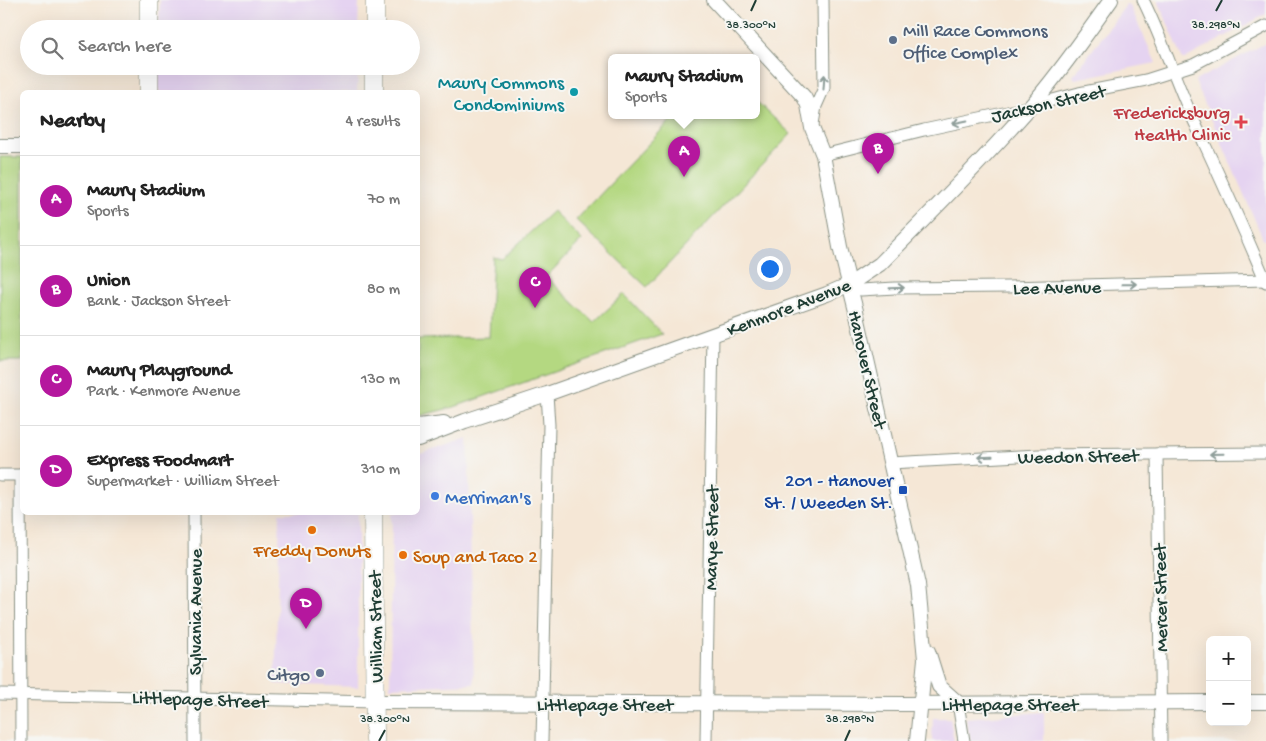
<!DOCTYPE html>
<meta charset="utf-8">
<style>
body{margin:0;font-family:"Gochi Hand",sans-serif;background:#f6f6f6;color:#222}
.controls{position:absolute;right:15px;bottom:15px;display:grid;overflow:hidden;border-radius:8px;box-shadow:0 5px 20px #0002}
.controls button{width:45px;height:45px;display:grid;place-items:center;padding:0;border:0;border-bottom:1px solid #e0e0e0;background:#fff;color:#222;font:25px sans-serif}
.you{position:absolute;left:769px;top:268px;width:18px;height:18px;margin:-12px;border:4px solid #fff;border-radius:50%;background:#1a73e8;box-shadow:0 0 0 8px #1a73e833}
.badge{display:grid;place-items:center;width:32px;height:32px;border-radius:50%;background:#b5179e;color:#fff;font-size:16px;font-weight:700}
.pin{position:absolute;translate:-50% -41px;filter:drop-shadow(0 1px 2px #0008)}
.pin::after{content:'';position:absolute;top:26px;width:18px;height:15px;background:inherit;clip-path:polygon(0 0,100% 0,50% 100%)}
.popup{position:absolute;left:608px;top:54px;width:152px;height:65px;box-sizing:border-box;display:grid;place-content:center;border-radius:8px;background:#fff;filter:drop-shadow(0 1px 4px #0005);font-size:16px;white-space:nowrap;color:#767676}
.popup b{font-size:19px;color:#222}
.popup::after{content:'';position:absolute;left:50%;top:100%;margin-left:-10px;border:10px solid transparent;border-top-color:#fff}
.list{margin:0;padding:0;list-style:none}
h2{display:flex;justify-content:space-between;align-items:center;height:65px;margin:0;padding:0 20px;font-size:21px}
h2 small{font-size:16px;font-weight:400;color:#767676}
.list li{display:grid;grid-template-columns:32px 1fr auto;gap:15px;align-items:center;box-sizing:border-box;height:90px;padding:0 20px;border-top:1px solid #e0e0e0}
.list b{display:block;font-size:19px;white-space:nowrap}
.list p{margin:0;font-size:16px;white-space:nowrap;color:#767676}
.list em{font-size:16px;font-style:normal;color:#767676}
.icon{flex:none;width:28px;height:28px;fill:none;stroke:currentColor;stroke-width:2;stroke-linecap:round;stroke-linejoin:round}
.map{position:relative;flex:none;width:1266px;height:741px;overflow:hidden}
.search{position:absolute;background:#fff;box-shadow:0 5px 20px #0002;left:20px;top:20px;width:400px;height:55px;display:flex;align-items:center;gap:12px;box-sizing:border-box;padding:0 18px;border-radius:28px;color:#767676;font-size:19px}
.panel{position:absolute;background:#fff;box-shadow:0 5px 20px #0002;left:20px;top:90px;width:400px;height:425px;border-radius:8px}
.map>svg:first-child{display:block}
.built{fill:#e5d3f1}
.green{fill:#b4d881;stroke:#6a8a5a}
.lines{fill:none;stroke-linecap:round;stroke-linejoin:round}
.minor-casing{stroke:#8a9285;stroke-width:13}
.tertiary-casing{stroke:#8a9285;stroke-width:16}
.primary-casing{stroke:#8a9285;stroke-width:19}
.minor{stroke:#fff;stroke-width:11}
.tertiary{stroke:#fff;stroke-width:14}
.primary{stroke:#fff;stroke-width:18}
.oneway{stroke:#8f9e9a}
.ticks{fill:none;stroke:#1f3d34;stroke-width:2}
.service-dot{fill:#5c6f8a;stroke:#f6f6f2;stroke-width:2}
.culture-dot{fill:#0f9aa8;stroke:#f6f6f2;stroke-width:2}
.health-dot{fill:#e0444e;stroke:#f6f6f2;stroke-width:2}
.transit-dot{fill:#1a4fb4;stroke:#f6f6f2;stroke-width:2}
.shop-dot{fill:#3f7fe0;stroke:#f6f6f2;stroke-width:2}
.food-dot{fill:#e8710a;stroke:#f6f6f2;stroke-width:2}
.labels{text-anchor:middle;stroke-width:4;stroke-linejoin:round;paint-order:stroke}
.service-label{font-size:19px;fill:#4e5e75;stroke:#f6f6f2;text-anchor:start}
.culture-label{font-size:19px;fill:#0d838f;stroke:#f6f6f2;text-anchor:end}
.street-label{font-size:19px;fill:#1f3d34;stroke:#f6f6f2}
.health-label{font-size:19px;fill:#be3a42;stroke:#f6f6f2;text-anchor:end}
.transit-label{font-size:19px;fill:#164399;stroke:#f6f6f2;text-anchor:end}
.shop-label{font-size:19px;fill:#366cbe;stroke:#f6f6f2;text-anchor:start}
.food-label{font-size:19px;fill:#c56008;stroke:#f6f6f2}
.ticks-label{font-size:12px;text-anchor:middle;fill:#1f3d34;stroke:#f6f6f2;stroke-width:4;stroke-linejoin:round;paint-order:stroke}
</style>
<div class="map">
<svg width="1266" height="741" viewBox="0 0 1266 741">
<rect width="100%" height="100%" fill="#f6f6f2"/>
<filter id="ink" filterUnits="userSpaceOnUse"><feTurbulence type="fractalNoise" baseFrequency=".02" numOctaves="2"/><feDisplacementMap in="SourceGraphic" scale="10" xChannelSelector="R" yChannelSelector="G"/><feConvolveMatrix kernelMatrix="1 2 1 2 8 2 1 2 1" color-interpolation-filters="sRGB"/></filter>
<filter id="wash" filterUnits="userSpaceOnUse"><feTurbulence type="fractalNoise" baseFrequency=".0096" numOctaves="4" result="noise"/><feDisplacementMap in="SourceGraphic" scale="20" xChannelSelector="R" yChannelSelector="G"/><feGaussianBlur stdDeviation="1.12" result="paint"/><feColorMatrix in="noise" values="0 0 0 0 0 0 0 0 0 0 0 0 0 0 0 0 0 1.4 0 .05"/><feComposite in="paint" operator="in"/></filter>
<g filter="url(#wash)">
<rect width="100%" height="100%" fill="#f5e7d6"/>
<g class="built">
<path d="M160 0H359L358 29H159Z"/>
<path d="M1158 0H1266V14L1183 60Z"/>
<path d="M1126 5 1130 6 1156 63 1075 79 1073 76Z"/>
<path d="M1266 43V239L1264 241 1195 81Z"/>
<path d="M159 66H358L357 92H159Z"/>
<path d="M468 438 474 684 390 687 392 513 418 512V455Z"/>
<path d="M280 513H358V687L275 684Z"/>
<path d="M1044 712V741H971L966 718Z"/>
<path d="M933 718H950L954 741H932Z"/>
</g>
<g class="green">
<path d="M757 102 791 134 647 287 576 220 675 116H756Z"/>
<rect x="0" y="157" width="22" height="204"/>
<path d="M553 211 582 240 546 277 594 322 624 294 662 334 454 407 418 416V339L489 337 493 257 502 259Z"/>
</g>
</g>
<g filter="url(#ink)">
<g class="lines">
<g class="minor-casing">
<g id="minor">
<path d="M1143 0C1161 36 1173 74 1189 110 1215 167 1242 224 1266 282"/>
<path d="M813 124 816 106 824 88 823 0"/>
<path d="M823 155 924 130 1008 112 1079 93 1146 80 1193 65 1266 26"/>
<path d="M850 284 861 290 895 288 1009 287 1265 280"/>
<path d="M1157 454 1161 741"/>
<path d="M890 463 1039 455 1266 453"/>
<path d="M0 475H22"/>
<path d="M20 475 21 741"/>
<path d="M194 512 195 741"/>
<path d="M0 694 376 702"/>
<path d="M958 703 964 741"/>
<path d="M542 741 549 425 547 394"/>
<path d="M706 741 713 334"/>
</g>
</g>
<g class="tertiary-casing">
<g id="tertiary">
<path d="M714 0 804 97 808 105 812 128 823 155 840 247 856 311 918 585 925 659 917 741"/>
<path d="M0 146H22"/>
<path d="M418 426 444 423"/>
<path d="M418 439 465 421 547 394 827 294 850 284 880 264C931 212 983 161 1030 107 1060 73 1085 36 1111 0"/>
<path d="M928 651 939 686 958 703"/>
<path d="M376 702 906 704 1210 702"/>
<path d="M1247 702H1266"/>
</g>
</g>
<g class="primary-casing">
<g id="primary">
<path d="M149 29V0"/>
<path d="M375 29V0"/>
<path d="M149 92V66"/>
<path d="M374 92V66"/>
<path d="M373 512 375 741"/>
</g>
</g>
<use href="#minor" class="minor"/>
<use href="#tertiary" class="tertiary"/>
<use href="#primary" class="primary"/>
</g>
<defs><path id="oneway-shaft" d="M-6 0H5M1.5-3L5.5 0L1.5 3" fill="none" stroke-width="1.6" stroke-linecap="round" stroke-linejoin="round" transform="scale(1.25)"/></defs>
<g class="oneway">
<use href="#oneway-shaft" transform="translate(824 82) rotate(-86)"/>
<use href="#oneway-shaft" transform="translate(960 122) rotate(168)"/>
<use href="#oneway-shaft" transform="translate(1129 284) rotate(-1)"/>
<use href="#oneway-shaft" transform="translate(897 288) rotate(-2)"/>
<use href="#oneway-shaft" transform="translate(1217 454) rotate(179)"/>
<use href="#oneway-shaft" transform="translate(985 457) rotate(178)"/>
</g>
</g>
<path class="ticks" d="M751 11 756 0M1216 11 1222 0M379 741 385 730M845 741 850 730"/>
<g class="service-dot">
<circle cx="893" cy="40" r="5"/>
<circle cx="320" cy="673" r="5"/>
</g>
<circle class="culture-dot" cx="574" cy="92" r="5"/>
<path class="health-dot" d="M1238.5 114.5h5v5h5v5h-5v5h-5v-5h-5v-5h5z"/>
<rect class="transit-dot" x="898" y="485" width="10" height="10" rx="2.5"/>
<circle class="shop-dot" cx="435" cy="496" r="5"/>
<g class="food-dot">
<circle cx="312" cy="530" r="5"/>
<circle cx="403" cy="555" r="5"/>
</g>
<g class="labels">
<g class="service-label">
<text x="903" y="36">Mill Race Commons<tspan x="903" dy="22">Office Complex</tspan></text>
<text x="310" y="680" text-anchor="end">Citgo</text>
</g>
<g class="culture-label">
<text x="564" y="88">Maury Commons<tspan x="564" dy="22">Condominiums</tspan></text>
</g>
<g class="street-label">
<text transform="translate(1048 102) rotate(-13)" y="7">Jackson Street</text>
<text transform="translate(1057 286) rotate(-1)" y="7">Lee Avenue</text>
<text transform="translate(788 306) rotate(-21)" y="7">Kenmore Avenue</text>
<text transform="translate(869 369) rotate(77)" y="7">Hanover Street</text>
<text transform="translate(1078 455) rotate(-1)" y="7">Weedon Street</text>
<text transform="translate(710 538) rotate(-89)" y="7">Marye Street</text>
<text transform="translate(1159 598) rotate(-91)" y="7">Mercer Street</text>
<text transform="translate(194 612) rotate(-90)" y="7">Sylvania Avenue</text>
<text transform="translate(374 627) rotate(-91)" y="7">William Street</text>
<text transform="translate(200 698) rotate(2)" y="7">Littlepage Street</text>
<text x="605" y="710">Littlepage Street</text>
<text x="1010" y="710">Littlepage Street</text>
</g>
<g class="health-label">
<text x="1230" y="118">Fredericksburg<tspan x="1230" dy="22">Health Clinic</tspan></text>
</g>
<g class="transit-label">
<text x="893" y="486">201 - Hanover<tspan x="893" dy="22">St. / Weeden St.</tspan></text>
</g>
<g class="shop-label">
<text x="445" y="503">Merriman's</text>
</g>
<g class="food-label">
<text x="312" y="556">Freddy Donuts</text>
<text x="413" y="562" text-anchor="start">Soup and Taco 2</text>
</g>
</g>
<g class="ticks-label">
<text x="751" y="28">38.300°N</text>
<text x="1216" y="28">38.298°N</text>
<text x="385" y="722">38.300°N</text>
<text x="850" y="722">38.298°N</text>
</g>
</svg>
<div class="controls">
<button>+</button>
<button>−</button>
</div>
<div class="you"></div>
<div class="pin badge" style="left:684px;top:177px">A</div>
<div class="popup"><b>Maury Stadium</b>Sports</div>
<div class="pin badge" style="left:878px;top:174px">B</div>
<div class="pin badge" style="left:535px;top:308px">C</div>
<div class="pin badge" style="left:306px;top:629px">D</div>
<div class="search"><svg class="icon" aria-label="search" viewBox="0 0 24 24"><circle cx="10" cy="10" r="6"/><path d="M15 15l6 6"/></svg>Search here</div>
<section class="panel">
<h2>Nearby<small>4 results</small></h2>
<ul class="list">
<li><span class="badge">A</span><div><b>Maury Stadium</b><p>Sports</p></div><em>70 m</em></li>
<li><span class="badge">B</span><div><b>Union</b><p>Bank · Jackson Street</p></div><em>80 m</em></li>
<li><span class="badge">C</span><div><b>Maury Playground</b><p>Park · Kenmore Avenue</p></div><em>130 m</em></li>
<li><span class="badge">D</span><div><b>Express Foodmart</b><p>Supermarket · William Street</p></div><em>310 m</em></li>
</ul>
</section>
</div>
